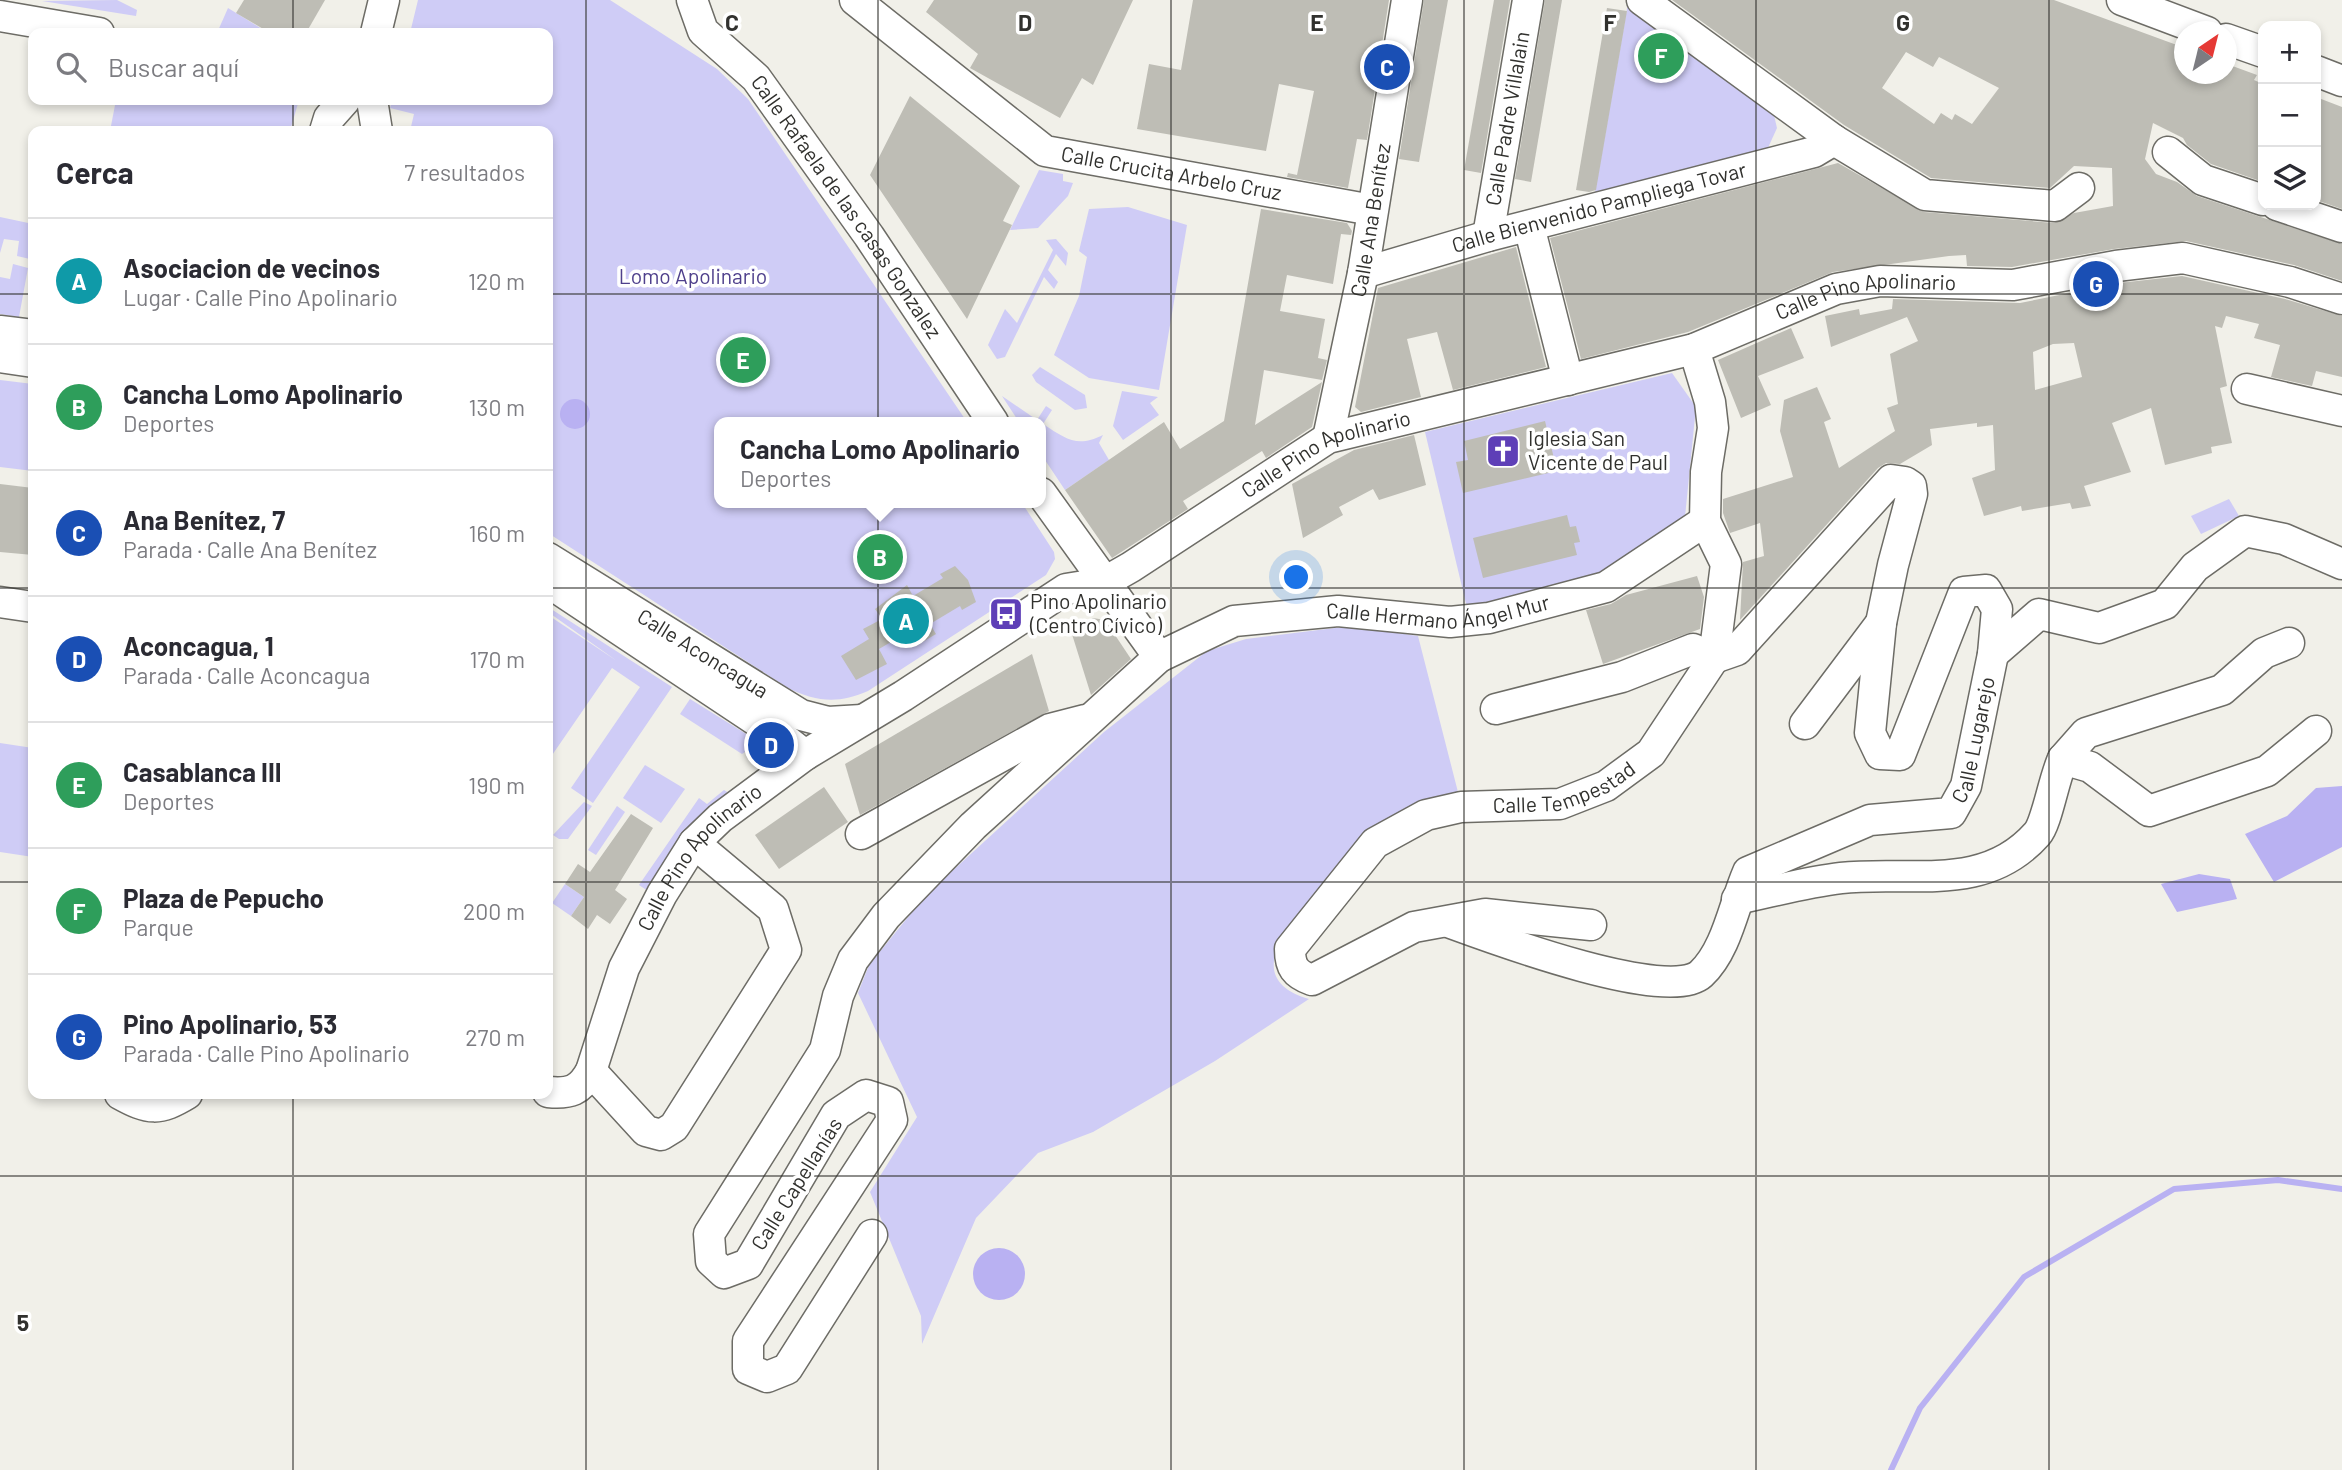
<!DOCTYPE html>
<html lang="es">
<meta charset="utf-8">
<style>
body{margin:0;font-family:Barlow,sans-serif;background:#f2f2f3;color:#2b2b33}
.controls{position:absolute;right:21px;top:21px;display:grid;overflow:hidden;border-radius:14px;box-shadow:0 4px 10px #0003}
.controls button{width:63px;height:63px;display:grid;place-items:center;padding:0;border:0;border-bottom:2px solid #e1e1e2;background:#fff;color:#2b2b33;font:35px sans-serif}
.compass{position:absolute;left:2174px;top:21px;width:63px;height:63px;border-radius:50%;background:#fff;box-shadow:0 4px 10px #0003;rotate:35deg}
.you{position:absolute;left:1297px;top:578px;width:24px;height:24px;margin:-18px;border:5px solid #fff;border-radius:50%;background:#1a73e8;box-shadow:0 0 0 10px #1a73e833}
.badge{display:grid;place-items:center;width:46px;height:46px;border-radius:50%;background:#2563eb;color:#fff;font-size:23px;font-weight:700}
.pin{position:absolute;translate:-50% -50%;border:4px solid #fff;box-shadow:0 2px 7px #0006}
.popup{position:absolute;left:714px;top:417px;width:332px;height:91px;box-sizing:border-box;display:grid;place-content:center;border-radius:14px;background:#fff;filter:drop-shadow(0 2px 5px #0005);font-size:23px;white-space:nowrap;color:#7c7c81}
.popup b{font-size:26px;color:#2b2b33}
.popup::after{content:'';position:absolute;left:50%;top:100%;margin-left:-14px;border:14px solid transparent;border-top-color:#fff}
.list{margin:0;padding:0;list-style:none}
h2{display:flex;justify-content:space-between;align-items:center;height:91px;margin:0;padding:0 28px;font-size:30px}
h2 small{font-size:23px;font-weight:400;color:#7c7c81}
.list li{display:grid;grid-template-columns:46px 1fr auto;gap:21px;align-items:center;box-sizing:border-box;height:126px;padding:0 28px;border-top:2px solid #e1e1e2}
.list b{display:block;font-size:26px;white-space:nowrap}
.list p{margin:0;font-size:23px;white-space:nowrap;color:#7c7c81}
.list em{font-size:23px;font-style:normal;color:#7c7c81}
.icon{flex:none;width:38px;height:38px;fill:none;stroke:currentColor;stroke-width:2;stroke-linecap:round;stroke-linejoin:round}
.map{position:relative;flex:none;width:2342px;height:1470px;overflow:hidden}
.search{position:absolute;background:#fff;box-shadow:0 4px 10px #0003;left:28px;top:28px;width:525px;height:77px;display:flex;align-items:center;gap:18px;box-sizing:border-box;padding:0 24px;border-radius:14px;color:#7c7c81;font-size:26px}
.panel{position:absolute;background:#fff;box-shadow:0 4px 10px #0003;left:28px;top:126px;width:525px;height:973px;border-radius:14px}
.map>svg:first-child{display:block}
.green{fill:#cfccf6}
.water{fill:#b9b1f2}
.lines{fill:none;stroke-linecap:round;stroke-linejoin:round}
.stream{stroke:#b9b1f2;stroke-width:6}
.building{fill:#bebdb5;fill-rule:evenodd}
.minor-casing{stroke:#6d6c66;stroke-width:33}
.minor{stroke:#fff;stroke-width:30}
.grid{fill:none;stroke:#31312e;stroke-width:2;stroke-opacity:0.55}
.labels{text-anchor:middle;stroke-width:7;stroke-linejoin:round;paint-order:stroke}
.street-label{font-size:21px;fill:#31312e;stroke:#fff}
.park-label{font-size:21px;fill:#4f408c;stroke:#fff}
.poi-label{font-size:21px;fill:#31312e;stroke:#fff;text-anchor:start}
.grid-label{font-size:23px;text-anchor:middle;font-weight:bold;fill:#31312e;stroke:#fff;stroke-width:7;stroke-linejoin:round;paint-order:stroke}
</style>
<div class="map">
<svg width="2342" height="1470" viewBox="0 0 2342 1470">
<rect width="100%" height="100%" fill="#f1f0e9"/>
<g class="green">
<path d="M117 0 137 10 136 16 42 1Z"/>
<path d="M418 0H610L717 69 748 99 967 422H719V503H1022L1054 552 1055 559 1046 575 868 691C839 704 816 702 788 688L548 533V131H410L414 114 390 108 392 100H548V33H410Z"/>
<path d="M1628 3 1773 111 1777 128 1767 150 1594 198Z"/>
<path d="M228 8 262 29 260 33H217Z"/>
<path d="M116 100H299L290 131H110Z"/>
<path d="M1039 170 1063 174V181L1073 183 1068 196 1038 228 1010 230Z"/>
<path d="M1128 207 1187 225 1159 390 1089 378 1054 355 1079 296 1087 257 1079 251 1089 209Z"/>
<path d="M0 217 33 224 30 259 17 256 19 241 4 239 0 253Z"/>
<path d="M1056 239 1068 253 1066 266 1056 254 1048 270 1058 282 1054 289 1044 277 1005 357 997 359 988 345 1005 309 1017 323 1053 250 1046 240Z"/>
<path d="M13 264 28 268 19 317 0 314V277L10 279Z"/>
<path d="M1040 367 1085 395 1087 408 1075 410 1036 382 1032 375Z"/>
<path d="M1672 373 1696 407 1685 517 1586 586 1468 612 1425 432Z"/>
<path d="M0 380 33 384V471L0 467Z"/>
<path d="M1122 391 1158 397 1150 403 1159 415 1123 440 1113 426Z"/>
<path d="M1002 396 1037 420 1046 406 1052 410 1043 424C1066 439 1077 448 1103 435L1099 443 1109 460 1065 490 1041 454V422H1019Z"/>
<path d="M2229 499 2239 516 2201 534 2191 516Z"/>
<path d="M548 607 672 687 593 803 571 788 640 687 612 668 548 761V615L617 661 548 612Z"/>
<path d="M1351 626 1418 636 1459 796 1397 815 1368 831 1283 939C1263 970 1277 990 1309 999L1215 1061 1093 1132 1038 1153 976 1218 922 1344 921 1316 870 1192 917 1117 858 993 869 965 926 895 1104 732 1207 651 1246 639Z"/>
<path d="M690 699 759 742 742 754 680 714Z"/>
<path d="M0 743 33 748V857L0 852Z"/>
<path d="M645 765 685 789 661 823 623 798Z"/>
<path d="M724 790 735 797 674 846 648 891 639 885 699 798 707 804Z"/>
<path d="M584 802 592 806 568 839H559L553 835Z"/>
<path d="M617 806 625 812 596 855 588 850Z"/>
<path d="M565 884 584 897 571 916 552 903Z"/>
</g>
<g class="water">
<circle cx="575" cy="414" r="15"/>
<path d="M2342 786V847L2274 882 2245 834 2287 816 2316 788Z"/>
<path d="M2199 874 2230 879 2237 899 2177 912 2161 884Z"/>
<circle cx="999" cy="1274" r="26"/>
</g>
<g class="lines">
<path class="stream" d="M1891 1470 1920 1408 2024 1277 2174 1189 2278 1180 2342 1189"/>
</g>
<g class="building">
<path d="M244 0H325L306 33H270L236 13Z"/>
<path d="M934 0H1133L1093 85 1082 78 1060 118 970 68 978 54 926 12Z"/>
<path d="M1193 0H1389L1367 140 1357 139 1348 188 1287 177 1288 173 1297 175 1314 91 1279 84 1266 151 1137 129 1149 64 1181 70Z"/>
<path d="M1424 0H1448L1419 162 1399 159Z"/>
<path d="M1494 0H1510L1481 173 1464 170Z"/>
<path d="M1545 0H1562L1531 182 1515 179Z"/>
<path d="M1672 0H2054L2185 48V74H2227V64L2257 75 2254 80 2263 84V182L2211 164 2187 145 2183 138 2153 123 2145 159 2156 174 2177 182 2197 196 2342 244V281L2294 265 2186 241 2114 249 2012 267 1967 266 1966 255 1949 256 1833 272 1688 332 1581 359 1550 238 1838 163 1924 212 2054 223 2074 213 2113 206 2112 168 2074 166 2050 188 1931 178 1844 125ZM1906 52 1933 67 1939 57 1999 88 1972 124 1955 114 1952 120 1941 113 1934 124 1882 88Z"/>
<path d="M1607 8 1627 11 1596 190 1589 192 1576 190Z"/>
<path d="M910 96 1020 186 1003 221 1012 225 967 319 870 175Z"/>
<path d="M2316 97 2342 107V209L2316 200Z"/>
<path d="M1261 209 1347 223 1352 231 1351 235 1341 234 1333 284 1287 275 1280 311 1325 319 1318 358 1327 360 1322 380 1264 370 1255 425 1322 382 1312 427 1266 458 1262 451 1183 501 1188 509 1112 558 1065 490 1164 422 1180 449 1224 421Z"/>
<path d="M1516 247 1546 367 1453 390 1437 332 1407 339 1421 397 1361 412 1355 407 1378 288Z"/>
<path d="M2182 276 2285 299 2342 316V377L2316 371 2312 386 2271 377 2280 345 2254 338 2259 324 2226 316 2222 328 2215 326 2227 386 2220 388 2232 443 2211 447 2212 453 2165 465 2151 408 2112 423 2131 472 2084 486 2091 506 2072 509 2070 503 2022 511 2021 506 1984 516 1972 478 1995 470 1993 425 1977 427V423L1930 429 1932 445 1900 464 1886 463 1878 468 1740 620 1743 562 1764 556 1760 523 1730 533 1723 513V499L1793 477 1780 431 1784 400 1817 387 1831 419 1824 422 1839 468 1895 431 1887 408 1898 404 1890 354 1918 341 1907 317 1831 347 1825 316 1859 309 1860 315 1892 309 1893 299 2020 303 2119 283ZM2074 343 2082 377 2035 390 2033 352 2053 344Z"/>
<path d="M1791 328 1804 358 1758 376 1771 405 1741 418 1718 360Z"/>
<path d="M1545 421 1557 471 1463 493 1456 462 1468 460 1464 441Z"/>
<path d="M1414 435 1426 485 1379 500 1373 489 1339 507 1343 515 1303 538 1292 484 1354 450Z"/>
<path d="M0 484 33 488V555L0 552Z"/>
<path d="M1567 515 1570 527 1576 526 1580 542 1574 543 1577 555 1483 578 1473 538Z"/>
<path d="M955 566 968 580 976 602 962 610 960 606 930 624 936 634 916 646 908 632 879 649 887 664 856 680 841 656 869 639 863 629 882 619 875 609 907 585 913 596 943 578 940 574Z"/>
<path d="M1697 576 1704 597 1700 629 1603 664 1586 610 1611 604 1626 595Z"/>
<path d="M1093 618 1105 620 1131 659 1091 695 1071 631Z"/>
<path d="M1032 654 1049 711 860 815 845 764Z"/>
<path d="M824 787 848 822 779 869 755 835Z"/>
<path d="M631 814 653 828 615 890 627 899 610 924 597 915 588 929 571 916 584 897 565 884 578 864 590 872Z"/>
</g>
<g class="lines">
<g class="minor-casing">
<g id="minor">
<path id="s1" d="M692 0 703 31 756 78 869 236 993 422"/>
<path id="s2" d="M855 0 1045 151 1372 210"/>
<path d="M1642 0 1834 140 1925 195 2055 206 2079 188"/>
<path d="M2122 0 2207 32"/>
<path d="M0 16 99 33"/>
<path d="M376 33 384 0"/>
<path d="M2226 39 2263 52"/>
<path d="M2316 71 2342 81"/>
<path d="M372 100 377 131"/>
<path d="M325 131 329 118 345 100"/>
<path d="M2168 152 2203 180 2263 200"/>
<path d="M2277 205 2342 227"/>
<path d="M1529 226 1568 380"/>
<path id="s3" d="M1488 236 1528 0"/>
<path id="s4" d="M1363 273 1488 236 1814 152 1834 140"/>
<path d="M0 331 33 335"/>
<path d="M0 357 33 362"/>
<path d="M2247 389 2342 411"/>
<path id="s5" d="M1328 438 1363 273 1407 0"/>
<path d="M1041 493 1159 657"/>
<path id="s6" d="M548 558 801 715 828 722 862 720"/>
<path d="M548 582 787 741 805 755"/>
<path d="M0 602 33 607"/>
<path d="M1993 654 2039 614 2099 628 2165 604 2195 567 2245 531 2284 539 2342 564"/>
<path d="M1496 709 1622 677 1693 649 1714 658"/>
<path d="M1805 724 1881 623"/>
<path d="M2063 759 2086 733 2222 690 2264 653 2289 643"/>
<path d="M861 834 1050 729 1085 720"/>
<path d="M1737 899C1771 892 1806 882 1841 878 1910 870 1984 894 2037 834 2047 823 2054 777 2063 759L2090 767 2149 811 2267 771 2316 731"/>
<path id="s7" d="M1448 922C1489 937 1668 1004 1701 974 1727 950 1734 904 1748 872L1870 820 1951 813 1966 786 1993 654 1997 609 1986 590 1964 592 1900 755 1880 754 1870 733 1881 623 1893 565 1912 494 1911 486 1905 482 1891 480 1737 650 1714 658"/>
<path id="s8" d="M1591 925 1485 914 1414 927 1312 980C1295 974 1290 967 1290 949L1375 843 1426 815 1461 807 1560 804 1606 786 1651 753 1714 658 1726 564 1705 521 1706 472 1713 428 1710 402 1694 349"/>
<path d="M591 1071 646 1131 661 1135 674 1127 786 950 773 909 694 843"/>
<path id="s9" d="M548 1092C570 1094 580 1091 591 1071L624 968 662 894 694 843 720 818 805 755 903 696 1066 589 1103 583 1131 567 1328 438 1694 349 1836 289 1880 281 2013 285 2116 266 2183 258 2290 282 2342 299"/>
<path d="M120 1094C149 1110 159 1111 187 1094"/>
<path id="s10" d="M872 1235 787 1369 767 1377 748 1369V1341L892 1120 888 1102 866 1095 836 1115 748 1264 724 1273 711 1261 709 1234 825 1050 838 996 853 960 886 916 973 826 1159 657 1234 621 1338 611 1450 622 1489 618 1606 587 1705 521"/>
</g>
</g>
<use href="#minor" class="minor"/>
</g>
<path class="grid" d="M293 0V33M586 0V1470M878 0V1470M1171 0V1470M1464 0V1470M1756 0V1470M2049 0V1470M293 100V131M0 294H33M548 294H2342M0 588H33M548 588H2342M0 882H33M548 882H2342M293 1094V1470M0 1176H2342"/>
<defs>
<g id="church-square" transform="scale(1.75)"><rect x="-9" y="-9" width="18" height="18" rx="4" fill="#5e3fb7" stroke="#fff"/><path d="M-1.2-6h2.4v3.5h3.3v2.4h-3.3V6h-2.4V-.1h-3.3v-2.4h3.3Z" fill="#fff"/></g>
<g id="bus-square" transform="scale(1.75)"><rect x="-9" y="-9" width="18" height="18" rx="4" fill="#5e3fb7" stroke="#fff"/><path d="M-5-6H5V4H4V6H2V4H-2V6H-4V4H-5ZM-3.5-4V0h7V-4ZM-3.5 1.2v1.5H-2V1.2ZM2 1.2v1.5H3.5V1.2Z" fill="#fff"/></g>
</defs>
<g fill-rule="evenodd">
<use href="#church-square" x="1503" y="451"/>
<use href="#bus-square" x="1006" y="614"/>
</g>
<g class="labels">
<g class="street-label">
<text dy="7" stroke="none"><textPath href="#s3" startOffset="119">Calle Padre Villalain</textPath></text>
<text dy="7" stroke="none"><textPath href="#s2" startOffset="371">Calle Crucita Arbelo Cruz</textPath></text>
<text dy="7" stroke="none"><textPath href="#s1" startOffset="261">Calle Rafaela de las casas Gonzalez</textPath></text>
<text dy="7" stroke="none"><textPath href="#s4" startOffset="245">Calle Bienvenido Pampliega Tovar</textPath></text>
<text dy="7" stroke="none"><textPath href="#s5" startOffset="222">Calle Ana Benítez</textPath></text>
<text dy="7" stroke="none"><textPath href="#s9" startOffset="1619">Calle Pino Apolinario</textPath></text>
<text dy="7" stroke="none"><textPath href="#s9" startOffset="1052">Calle Pino Apolinario</textPath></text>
<text dy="7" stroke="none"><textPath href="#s10" startOffset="1846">Calle Hermano Ángel Mur</textPath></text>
<text dy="7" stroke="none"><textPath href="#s6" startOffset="182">Calle Aconcagua</textPath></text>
<text dy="7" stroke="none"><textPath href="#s7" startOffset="668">Calle Lugarejo</textPath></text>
<text dy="7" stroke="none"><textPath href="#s8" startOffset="672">Calle Tempestad</textPath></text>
<text dy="7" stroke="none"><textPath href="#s9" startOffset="296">Calle Pino Apolinario</textPath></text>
<text transform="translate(797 1184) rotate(-58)" y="7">Calle Capellanías</text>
</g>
<g class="park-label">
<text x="693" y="284">Lomo Apolinario</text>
</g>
<g class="poi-label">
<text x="1528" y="446">Iglesia San<tspan x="1528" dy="24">Vicente de Paul</tspan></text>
<text x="1030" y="609">Pino Apolinario<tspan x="1030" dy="24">(Centro Cívico)</tspan></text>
</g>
</g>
<g class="grid-label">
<text x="732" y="31">C</text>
<text x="1025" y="31">D</text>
<text x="1317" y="31">E</text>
<text x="1610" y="31">F</text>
<text x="1903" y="31">G</text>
<text x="23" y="1331">5</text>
</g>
</svg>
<div class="controls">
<button>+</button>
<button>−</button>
<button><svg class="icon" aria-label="layers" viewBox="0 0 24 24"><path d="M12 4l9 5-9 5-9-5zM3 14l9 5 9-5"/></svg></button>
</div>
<svg class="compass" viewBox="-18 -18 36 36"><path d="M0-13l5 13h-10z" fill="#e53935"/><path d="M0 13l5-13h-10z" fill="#7c7c81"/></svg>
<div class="you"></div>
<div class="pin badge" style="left:906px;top:621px;background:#0f9aa8">A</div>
<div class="pin badge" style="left:880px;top:557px;background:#2e9e5b">B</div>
<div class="popup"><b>Cancha Lomo Apolinario</b>Deportes</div>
<div class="pin badge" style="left:1387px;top:67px;background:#1a4fb4">C</div>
<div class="pin badge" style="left:771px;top:745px;background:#1a4fb4">D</div>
<div class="pin badge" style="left:743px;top:360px;background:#2e9e5b">E</div>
<div class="pin badge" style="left:1661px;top:56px;background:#2e9e5b">F</div>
<div class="pin badge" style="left:2096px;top:284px;background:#1a4fb4">G</div>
<div class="search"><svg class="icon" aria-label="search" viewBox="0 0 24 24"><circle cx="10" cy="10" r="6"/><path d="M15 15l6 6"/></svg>Buscar aquí</div>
<section class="panel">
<h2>Cerca<small>7 resultados</small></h2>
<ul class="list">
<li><span class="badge" style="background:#0f9aa8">A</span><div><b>Asociacion de vecinos</b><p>Lugar · Calle Pino Apolinario</p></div><em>120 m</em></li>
<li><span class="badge" style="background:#2e9e5b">B</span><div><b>Cancha Lomo Apolinario</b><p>Deportes</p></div><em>130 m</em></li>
<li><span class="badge" style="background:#1a4fb4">C</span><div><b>Ana Benítez, 7</b><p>Parada · Calle Ana Benítez</p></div><em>160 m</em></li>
<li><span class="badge" style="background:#1a4fb4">D</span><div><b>Aconcagua, 1</b><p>Parada · Calle Aconcagua</p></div><em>170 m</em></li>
<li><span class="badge" style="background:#2e9e5b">E</span><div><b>Casablanca III</b><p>Deportes</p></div><em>190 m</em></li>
<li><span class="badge" style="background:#2e9e5b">F</span><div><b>Plaza de Pepucho</b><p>Parque</p></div><em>200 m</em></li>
<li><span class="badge" style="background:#1a4fb4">G</span><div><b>Pino Apolinario, 53</b><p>Parada · Calle Pino Apolinario</p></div><em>270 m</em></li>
</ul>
</section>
</div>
